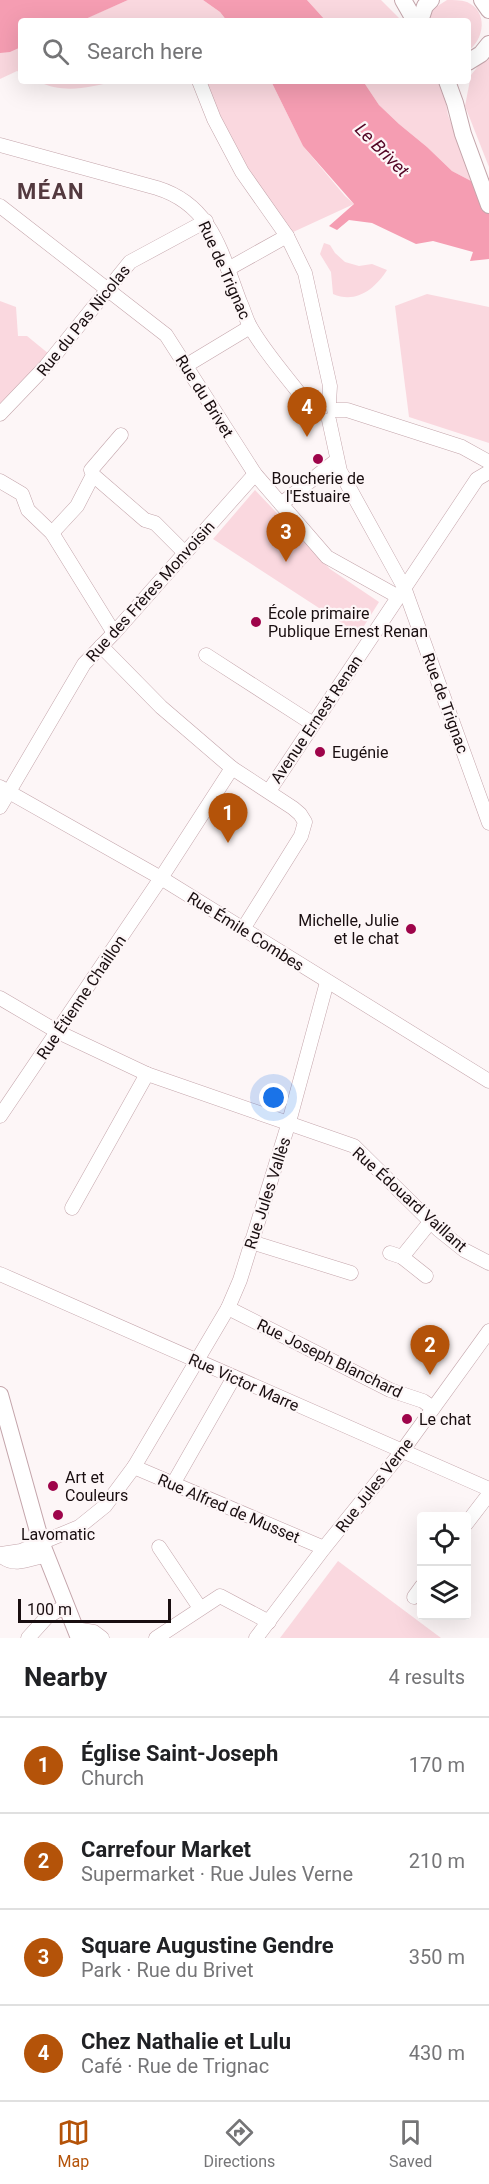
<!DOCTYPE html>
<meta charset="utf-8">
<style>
body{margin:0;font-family:Roboto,sans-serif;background:#f2f2f2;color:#202124}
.controls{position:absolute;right:18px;bottom:18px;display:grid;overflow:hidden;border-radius:6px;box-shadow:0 6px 24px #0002}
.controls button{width:54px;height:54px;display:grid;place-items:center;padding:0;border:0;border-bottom:2px solid #e0e0e0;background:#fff;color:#202124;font:30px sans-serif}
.scale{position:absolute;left:18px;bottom:15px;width:153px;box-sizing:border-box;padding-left:6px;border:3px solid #190e10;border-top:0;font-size:16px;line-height:21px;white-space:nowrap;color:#190e10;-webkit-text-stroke:4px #fdf6f7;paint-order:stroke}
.you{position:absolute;left:274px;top:1098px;width:21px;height:21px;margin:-15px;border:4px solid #fff;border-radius:50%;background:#1a73e8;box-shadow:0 0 0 9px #1a73e833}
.badge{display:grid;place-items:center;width:39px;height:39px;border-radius:50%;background:#b45309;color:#fff;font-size:20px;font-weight:700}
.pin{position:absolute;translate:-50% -50px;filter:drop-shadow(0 2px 3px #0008)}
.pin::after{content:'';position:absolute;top:32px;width:21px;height:18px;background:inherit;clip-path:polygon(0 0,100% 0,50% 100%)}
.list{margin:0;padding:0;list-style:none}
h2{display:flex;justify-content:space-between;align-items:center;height:78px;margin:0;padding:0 24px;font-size:26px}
h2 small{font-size:20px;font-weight:400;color:#757577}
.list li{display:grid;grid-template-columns:39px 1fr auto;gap:18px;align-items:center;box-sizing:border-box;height:96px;padding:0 24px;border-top:2px solid #e0e0e0}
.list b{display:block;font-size:22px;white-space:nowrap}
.list p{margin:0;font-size:20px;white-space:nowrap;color:#757577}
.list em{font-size:20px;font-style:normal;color:#757577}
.icon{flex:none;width:33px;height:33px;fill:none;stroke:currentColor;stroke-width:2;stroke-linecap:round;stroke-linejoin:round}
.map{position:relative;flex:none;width:489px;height:1638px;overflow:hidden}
.search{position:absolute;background:#fff;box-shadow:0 6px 24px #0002;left:18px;right:18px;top:18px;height:66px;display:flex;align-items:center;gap:15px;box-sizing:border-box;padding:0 21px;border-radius:6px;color:#757577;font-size:22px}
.sheet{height:462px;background:#fff}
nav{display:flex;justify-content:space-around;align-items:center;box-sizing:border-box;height:84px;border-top:2px solid #e0e0e0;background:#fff;font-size:16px;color:#757577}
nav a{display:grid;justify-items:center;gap:3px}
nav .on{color:#b45309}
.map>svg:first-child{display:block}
.green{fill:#fad8df}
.water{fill:#f59db2}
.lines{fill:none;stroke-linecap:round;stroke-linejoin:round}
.minor-casing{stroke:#c4a5ab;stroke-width:15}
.major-casing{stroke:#c4a5ab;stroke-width:18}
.minor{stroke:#fff;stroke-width:14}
.major{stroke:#fff;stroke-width:16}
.poi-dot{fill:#9e044a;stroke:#fdf6f7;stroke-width:2}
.labels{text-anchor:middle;stroke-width:4.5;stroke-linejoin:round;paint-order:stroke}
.street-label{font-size:16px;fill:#190e10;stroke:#fdf6f7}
.poi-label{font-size:16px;fill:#190e10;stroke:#fdf6f7;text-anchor:start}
.water-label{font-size:18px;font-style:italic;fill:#520424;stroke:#fdf6f7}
.district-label{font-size:22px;font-weight:bold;letter-spacing:1.5px;fill:#53393f;stroke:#fdf6f7}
</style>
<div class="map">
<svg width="489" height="1638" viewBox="0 0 489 1638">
<rect width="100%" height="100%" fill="#fdf6f7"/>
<g class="green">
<path d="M128 0H203L220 12 227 21H80Z"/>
<path d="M307 0H381L402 21H326Z"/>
<path d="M447 0C453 0 461 0 467 2 488 11 485 39 468 51V21H428L433 9Z"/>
<path d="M21 47V73L17 71 0 79V52Z"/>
<path d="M489 56V167L465 106 471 75 479 65Z"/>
<path d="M37 81H115C88 88 63 94 37 81Z"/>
<path d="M201 81H271L303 146 345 196 354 204 291 233 244 171Z"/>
<path d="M363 81H439L443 88 448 115 473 182 452 171 427 147 399 124 379 105Z"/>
<path d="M324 243 330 245 335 253 345 262 359 266 372 264 387 270C375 289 356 304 333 294L331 272 320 254Z"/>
<path d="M427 294 489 307V443L409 417 395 306Z"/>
<path d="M0 301 16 307 18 336H27L49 354 0 405Z"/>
<path d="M255 490 330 569 379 602 359 634 213 539Z"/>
<path d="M338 1561 441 1638H280Z"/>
</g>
<g class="water">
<path d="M0 0H128L81 21H21V47L10 52 0 53Z"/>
<path d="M203 0H307L326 21H227L220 12Z"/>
<path d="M271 81H363L379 105 399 124 427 147 452 171 473 182 489 178V259L470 261 473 252 433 241 416 244 372 223 349 220 337 230 329 226 354 204 303 146Z"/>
</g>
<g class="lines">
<g class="minor-casing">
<g id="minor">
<path d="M199 81 214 119 242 172 287 236 305 273 330 386 329 403"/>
<path d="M0 145 157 188C212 205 221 252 240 302 244 310 246 320 251 328 266 354 288 378 306 402L317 409"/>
<path d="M0 206 166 335 255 474 327 557 397 596"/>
<path d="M228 269 287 236"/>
<path d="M187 365 250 327"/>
<path d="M334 410H347L462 447 489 462"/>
<path d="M0 414 46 366 130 262 206 221"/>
<path d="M329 420 340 471 404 587 489 823"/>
<path d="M93 475 145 520 155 523 185 553"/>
<path d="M0 481 22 494 28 510 52 533 114 633"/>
<path d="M281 504 337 460"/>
<path d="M52 533 77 506 93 475 91 470 121 435"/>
<path d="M101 646 161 707 232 768"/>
<path d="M206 655 313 724"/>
<path d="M0 787 161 878 489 1081"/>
<path d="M269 791 477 479 489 472"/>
<path d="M0 807 84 664 114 633 255 474"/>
<path d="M0 998 58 1032 147 1074 354 1146 439 1230 464 1250 489 1263"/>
<path d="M0 1116 161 878 232 768 293 808 300 814 305 822 301 836 243 929"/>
<path d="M72 1208 147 1074"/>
<path d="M251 1242 351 1273"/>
<path d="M390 1253 402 1257 426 1276"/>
<path d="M402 1257 431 1221"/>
<path d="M0 1274 489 1489"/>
<path d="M228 1308 390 1390 423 1401 433 1408"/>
<path d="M134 1467 324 1548"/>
<path d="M173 1484 234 1377"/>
<path d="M466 1524 489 1494"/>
<path d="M159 1547 200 1608"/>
<path d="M0 1554 21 1551 79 1527 105 1506 134 1467 228 1308 240 1280 289 1122 327 982"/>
<path d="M4 1558C17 1567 32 1557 46 1556"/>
<path d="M414 1597 422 1586"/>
<path d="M75 1629 94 1632 102 1638"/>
<path d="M28 1638 47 1617 65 1606"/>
<path d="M156 1638 220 1596 269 1622"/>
<path d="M256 1638 324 1548 403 1450 489 1331"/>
</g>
</g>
<g class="major-casing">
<g id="major">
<path d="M403 0 415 21"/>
<path d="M482 0 489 10"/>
<path d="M420 21 425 6 431 0"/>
<path d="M468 62 481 54 489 44"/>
<path d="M447 81 455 103 463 134 489 205"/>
<path d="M0 1395 41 1542 79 1638"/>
</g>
</g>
<use href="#minor" class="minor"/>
<use href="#major" class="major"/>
</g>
<g class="poi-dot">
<circle cx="318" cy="459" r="6"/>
<circle cx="256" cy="622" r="6"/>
<circle cx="320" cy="752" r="6"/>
<circle cx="411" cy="929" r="6"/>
<circle cx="407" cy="1419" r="6"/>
<circle cx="53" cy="1486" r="6"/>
<circle cx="58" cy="1515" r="6"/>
</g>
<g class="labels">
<g class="street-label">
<text transform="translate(225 270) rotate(66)" y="6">Rue de Trignac</text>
<text transform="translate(83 320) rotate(-51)" y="6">Rue du Pas Nicolas</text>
<text transform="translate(205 396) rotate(58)" y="6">Rue du Brivet</text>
<text transform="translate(150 591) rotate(-48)" y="6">Rue des Frères Monvoisin</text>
<text transform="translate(446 703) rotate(70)" y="6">Rue de Trignac</text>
<text transform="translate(316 719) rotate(-56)" y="6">Avenue Ernest Renan</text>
<text transform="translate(246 931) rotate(32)" y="6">Rue Émile Combes</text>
<text transform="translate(81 997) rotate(-56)" y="6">Rue Étienne Chaillon</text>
<text transform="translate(267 1193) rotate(-72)" y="6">Rue Jules Vallès</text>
<text transform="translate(410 1199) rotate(42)" y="6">Rue Édouard Vaillant</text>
<text transform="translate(330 1358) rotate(26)" y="6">Rue Joseph Blanchard</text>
<text transform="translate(244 1382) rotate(24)" y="6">Rue Victor Marre</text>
<text transform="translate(374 1485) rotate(-52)" y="6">Rue Jules Verne</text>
<text transform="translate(229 1508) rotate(23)" y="6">Rue Alfred de Musset</text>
</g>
<g class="poi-label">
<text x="318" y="484" text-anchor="middle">Boucherie de<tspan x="318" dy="18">l'Estuaire</tspan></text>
<text x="268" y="619">École primaire<tspan x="268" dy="18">Publique Ernest Renan</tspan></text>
<text x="332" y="758">Eugénie</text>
<text x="399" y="926" text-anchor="end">Michelle, Julie<tspan x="399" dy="18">et le chat</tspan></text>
<text x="419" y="1425">Le chat</text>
<text x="65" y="1483">Art et<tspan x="65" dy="18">Couleurs</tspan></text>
<text x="58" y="1540" text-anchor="middle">Lavomatic</text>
</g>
<g class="water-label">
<text transform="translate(382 150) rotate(45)" y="6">Le Brivet</text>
</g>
<g class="district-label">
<text x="51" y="199">MÉAN</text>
</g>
</g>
</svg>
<div class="controls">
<button><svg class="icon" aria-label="locate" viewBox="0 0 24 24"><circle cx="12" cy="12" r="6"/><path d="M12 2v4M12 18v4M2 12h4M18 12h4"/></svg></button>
<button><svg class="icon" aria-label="layers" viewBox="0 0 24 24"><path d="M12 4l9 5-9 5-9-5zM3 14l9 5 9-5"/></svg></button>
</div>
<div class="scale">100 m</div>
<div class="you"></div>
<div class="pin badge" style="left:228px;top:843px">1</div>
<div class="pin badge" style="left:430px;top:1375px">2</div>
<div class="pin badge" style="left:286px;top:562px">3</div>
<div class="pin badge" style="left:307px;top:437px">4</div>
<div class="search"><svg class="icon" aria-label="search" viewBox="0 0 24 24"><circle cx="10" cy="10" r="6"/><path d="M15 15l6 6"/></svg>Search here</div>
</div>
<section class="sheet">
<h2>Nearby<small>4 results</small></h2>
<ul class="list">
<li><span class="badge">1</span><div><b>Église Saint-Joseph</b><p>Church</p></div><em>170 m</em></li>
<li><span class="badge">2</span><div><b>Carrefour Market</b><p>Supermarket · Rue Jules Verne</p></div><em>210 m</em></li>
<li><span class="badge">3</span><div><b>Square Augustine Gendre</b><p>Park · Rue du Brivet</p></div><em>350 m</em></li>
<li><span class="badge">4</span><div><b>Chez Nathalie et Lulu</b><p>Café · Rue de Trignac</p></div><em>430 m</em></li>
</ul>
</section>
<nav>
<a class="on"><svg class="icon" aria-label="map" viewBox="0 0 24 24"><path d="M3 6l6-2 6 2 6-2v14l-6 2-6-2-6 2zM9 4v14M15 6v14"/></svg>Map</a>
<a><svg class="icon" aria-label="directions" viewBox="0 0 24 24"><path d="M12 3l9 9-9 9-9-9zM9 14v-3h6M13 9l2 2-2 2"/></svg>Directions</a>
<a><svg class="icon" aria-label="saved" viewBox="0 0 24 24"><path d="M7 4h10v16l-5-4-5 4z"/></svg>Saved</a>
</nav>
